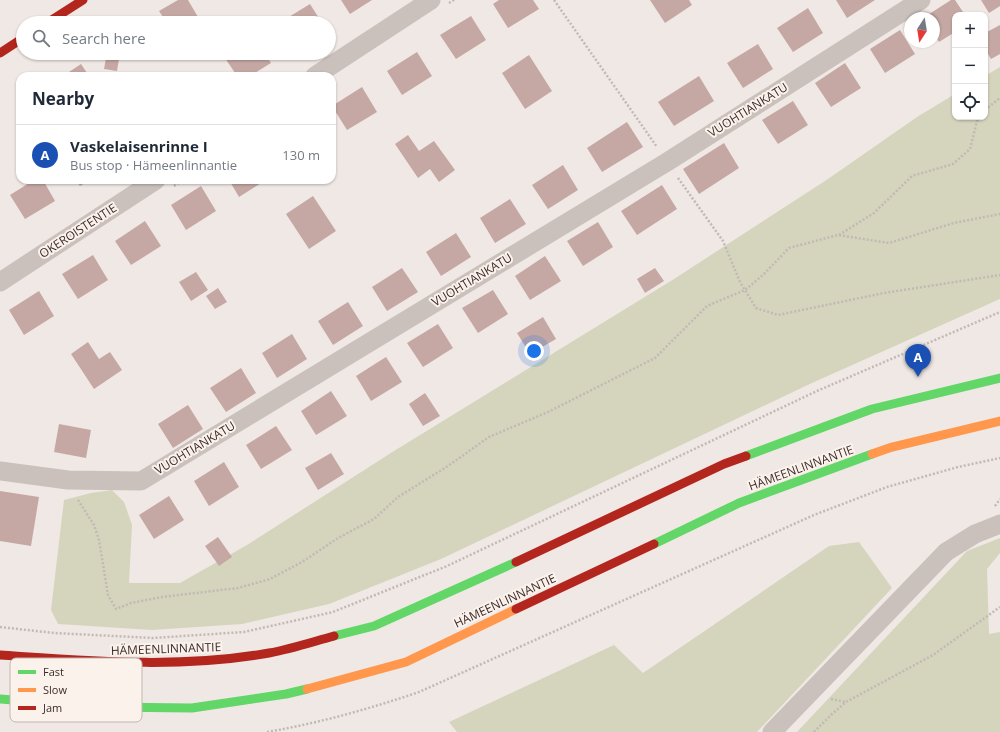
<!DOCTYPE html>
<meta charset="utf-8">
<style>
body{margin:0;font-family:"Open Sans",sans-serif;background:#f6f6f7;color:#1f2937}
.controls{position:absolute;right:12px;top:12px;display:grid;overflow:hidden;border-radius:8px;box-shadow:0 1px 3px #0004}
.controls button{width:36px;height:36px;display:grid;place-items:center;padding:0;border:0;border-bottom:1px solid #e0e1e3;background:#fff;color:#1f2937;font:20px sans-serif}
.compass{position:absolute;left:904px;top:12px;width:36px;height:36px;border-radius:50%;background:#fff;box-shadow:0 1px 3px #0004;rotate:192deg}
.you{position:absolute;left:534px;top:351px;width:14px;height:14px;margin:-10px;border:3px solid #fff;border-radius:50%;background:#1a73e8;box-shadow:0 0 0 6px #1a73e833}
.badge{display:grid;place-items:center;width:26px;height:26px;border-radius:50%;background:#b45309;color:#fff;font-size:13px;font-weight:700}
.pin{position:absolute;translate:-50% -33px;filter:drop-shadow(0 1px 2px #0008)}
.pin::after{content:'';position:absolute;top:21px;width:14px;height:12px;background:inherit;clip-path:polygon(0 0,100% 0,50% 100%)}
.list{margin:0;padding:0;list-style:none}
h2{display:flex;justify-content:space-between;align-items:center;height:52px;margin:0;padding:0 16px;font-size:17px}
h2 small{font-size:13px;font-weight:400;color:#747a83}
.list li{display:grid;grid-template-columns:26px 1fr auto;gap:12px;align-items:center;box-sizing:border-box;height:60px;padding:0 16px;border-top:1px solid #e0e1e3}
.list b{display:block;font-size:15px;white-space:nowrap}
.list p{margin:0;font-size:13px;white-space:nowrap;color:#747a83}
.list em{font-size:13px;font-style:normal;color:#747a83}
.icon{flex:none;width:22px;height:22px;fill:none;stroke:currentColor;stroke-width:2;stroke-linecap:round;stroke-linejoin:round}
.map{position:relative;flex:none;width:1000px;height:732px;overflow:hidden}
.search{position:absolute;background:#fff;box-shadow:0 1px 3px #0004;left:16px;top:16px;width:320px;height:44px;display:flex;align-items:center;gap:10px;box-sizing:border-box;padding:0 14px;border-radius:22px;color:#747a83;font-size:15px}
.panel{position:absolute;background:#fff;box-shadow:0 1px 3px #0004;left:16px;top:72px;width:320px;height:112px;border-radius:12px}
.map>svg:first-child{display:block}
.green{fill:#d5d5bd}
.building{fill:#c5a8a4}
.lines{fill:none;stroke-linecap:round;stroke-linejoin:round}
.path{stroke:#c2b9b5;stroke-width:2.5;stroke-dasharray:2 2;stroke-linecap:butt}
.street{stroke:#cac0bc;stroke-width:19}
.fast{stroke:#63d668;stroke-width:9}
.slow{stroke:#ff974d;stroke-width:9}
.jam{stroke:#b3261e;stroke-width:9}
.labels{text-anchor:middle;stroke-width:4;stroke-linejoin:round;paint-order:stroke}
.street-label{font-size:12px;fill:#3b2c2a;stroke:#fcf2ec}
.key{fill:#fcf2ec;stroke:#c2b7b2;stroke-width:1}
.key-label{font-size:11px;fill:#3b2c2a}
</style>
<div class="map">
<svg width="1000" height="732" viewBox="0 0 1000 732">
<rect width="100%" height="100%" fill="#f0e8e4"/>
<g class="green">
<path d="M1000 67V299L812 383 441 559 329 604 242 624 152 630 58 624 51 610 64 500 91 493 112 490 124 502 132 525 129 583H180L247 545 394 451 674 279 828 179 917 117 955 94V117H985V76Z"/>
<path d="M1000 538V553L987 569 989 634 1000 632V732H797L967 551Z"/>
<path d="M859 542 892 588 757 732H457L449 722 614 645 643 673 829 546Z"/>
</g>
<g class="building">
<path d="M178 0H188L198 17 189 23H167L159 11Z"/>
<path d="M341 0H372L350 14Z"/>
<path d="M499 0H533L539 9 508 28 493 4Z"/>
<path d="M650 0H689L692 5 665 23Z"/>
<path d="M836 0H875L847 18Z"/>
<path d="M951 0H955L965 15H955V32L939 42 934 34V18H923Z"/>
<path d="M981 0H1000V6L989 13Z"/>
<path d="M310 4 322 23H279Z"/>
<path d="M808 8 823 33 793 52 777 28Z"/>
<path d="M471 16 486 40 456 59 440 35Z"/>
<path d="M1000 25V54L991 59 985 49V33Z"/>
<path d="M900 30 915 54 885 73 870 49Z"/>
<path d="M758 44 773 69 743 88 727 63Z"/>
<path d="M417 52 432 76 402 95 387 71Z"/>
<path d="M107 53H120L117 71 104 69Z"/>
<path d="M232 53H264L271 63 250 76H237L225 58Z"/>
<path d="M529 55 552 91 525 109 502 73Z"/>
<path d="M845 63 861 88 831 107 815 83Z"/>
<path d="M81 64 89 76H63Z"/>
<path d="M699 76 714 101 674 126 658 102Z"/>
<path d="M362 87 377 112 347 130 332 106Z"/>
<path d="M793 101 808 125 778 144 762 120Z"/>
<path d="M627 122 643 147 602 172 587 148Z"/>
<path d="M408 135 419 151 434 141 455 170 439 182 430 169 418 178 395 144Z"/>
<path d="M724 143 739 168 699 194 683 169Z"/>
<path d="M563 165 578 190 548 209 532 185Z"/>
<path d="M34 180H43L55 201 25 219 10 195Z"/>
<path d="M76 180H90L80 186Z"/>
<path d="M229 180H266L239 197Z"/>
<path d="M662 185 677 209 637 235 621 211Z"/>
<path d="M201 186 216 211 186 230 171 205Z"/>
<path d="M313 196 336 231 309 249 286 214Z"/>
<path d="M510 199 526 224 495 243 480 218Z"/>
<path d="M145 221 161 246 131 265 115 241Z"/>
<path d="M598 222 613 247 583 266 567 241Z"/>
<path d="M456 233 471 257 441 276 426 252Z"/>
<path d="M93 255 108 280 78 299 62 274Z"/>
<path d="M545 256 561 281 530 300 515 276Z"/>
<path d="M402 268 418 292 387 311 372 287Z"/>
<path d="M655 268 664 281 645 293 637 279Z"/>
<path d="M196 272 208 290 191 301 179 282Z"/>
<path d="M218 288 227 302 215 309 206 296Z"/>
<path d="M493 290 508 314 478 333 462 308Z"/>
<path d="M39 291 54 316 24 335 9 310Z"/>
<path d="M348 302 363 326 333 345 318 321Z"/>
<path d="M543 317 556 339 530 354 517 333Z"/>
<path d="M438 324 453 348 423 367 407 343Z"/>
<path d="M292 334 307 359 277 378 262 353Z"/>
<path d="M88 342 99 359 110 352 122 370 94 389 71 354Z"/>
<path d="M386 357 402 382 371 401 356 376Z"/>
<path d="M241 368 256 393 226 412 210 388Z"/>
<path d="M331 391 347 416 316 435 301 411Z"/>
<path d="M425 393 440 416 423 426 409 404Z"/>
<path d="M188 405 203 429 173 448 158 424Z"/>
<path d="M59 424 91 430 86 458 54 452Z"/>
<path d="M276 426 292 450 261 469 246 445Z"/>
<path d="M331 453 344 474 318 490 305 468Z"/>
<path d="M224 462 239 487 209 506 194 481Z"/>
<path d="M0 491 39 497 31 546 0 541Z"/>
<path d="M169 496 184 520 154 539 139 515Z"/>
<path d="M218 537 232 557 219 566 205 546Z"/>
</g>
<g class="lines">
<g class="path">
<path d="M554 0 657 147"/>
<path d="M449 3 454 0"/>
<path d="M985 110 1000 98"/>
<path d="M678 178 723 241 740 282 756 308 778 315 884 293 1000 275"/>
<path d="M174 186 183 180"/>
<path d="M839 235 874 213 912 176 953 164 970 149 978 117"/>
<path d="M78 500 94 525 99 540 108 595 116 609 131 603 162 597 238 588 270 579 302 562 338 538 374 519 398 497 448 466 489 437 548 412 655 358 707 306 745 290 763 275 789 248 838 235 889 243 954 223 1000 214"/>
<path d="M995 506 1000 499"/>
<path d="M0 627 54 633 153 638 244 632 333 612 447 566 817 391 1000 312"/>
<path d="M831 699 845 702"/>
<path d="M267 732C319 723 369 709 419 692L814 515 887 487 958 467 1000 458"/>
<path d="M814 732 832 714 846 702 933 655 1000 607"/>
</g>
<g class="street">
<path d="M315 76 431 0"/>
<path d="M0 282 156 180"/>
<path d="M0 471 68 480 141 481 667 162 921 0"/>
<path d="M772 732 946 552 975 534 1000 524"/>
</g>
<g class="fast">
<path d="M746 456 872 409 1000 378"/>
<path d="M654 544 739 503 872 454"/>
<path d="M334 636 374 626 516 562"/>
<path d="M0 699 104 707 192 708 286 694 307 689"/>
</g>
<g class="slow">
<path d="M872 454 892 447 1000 421"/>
<path d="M307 689 406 662 516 609"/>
</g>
<g class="jam">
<path d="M47 23 83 0"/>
<path d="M0 53 23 38"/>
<path d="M516 562 724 464 746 456"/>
<path d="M516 609 654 544"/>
<path d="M0 655C90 661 180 669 269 653 291 649 312 642 334 636"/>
</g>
</g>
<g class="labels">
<g class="street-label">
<text transform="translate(748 110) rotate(-32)" y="4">VUOHTIANKATU</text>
<text transform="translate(78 231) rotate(-33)" y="4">OKEROISTENTIE</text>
<text transform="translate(472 280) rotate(-31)" y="4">VUOHTIANKATU</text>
<text transform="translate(195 448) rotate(-31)" y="4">VUOHTIANKATU</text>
<text transform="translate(801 468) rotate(-20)" y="4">HÄMEENLINNANTIE</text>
<text transform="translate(505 601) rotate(-25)" y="4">HÄMEENLINNANTIE</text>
<text transform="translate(166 649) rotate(-2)" y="4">HÄMEENLINNANTIE</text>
</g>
</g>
<rect x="10" y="658" width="132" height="64" rx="6" class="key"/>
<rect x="18" y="670" width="18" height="4" fill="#63d668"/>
<rect x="18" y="688" width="18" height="4" fill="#ff974d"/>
<rect x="18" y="706" width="18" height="4" fill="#b3261e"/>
<g class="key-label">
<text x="43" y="676">Fast</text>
<text x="43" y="694">Slow</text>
<text x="43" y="712">Jam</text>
</g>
</svg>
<div class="controls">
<button>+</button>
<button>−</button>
<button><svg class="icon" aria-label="locate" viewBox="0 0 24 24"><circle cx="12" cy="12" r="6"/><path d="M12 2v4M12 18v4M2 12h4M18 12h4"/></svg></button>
</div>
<svg class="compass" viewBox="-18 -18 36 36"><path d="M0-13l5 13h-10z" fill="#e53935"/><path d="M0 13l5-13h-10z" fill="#747a83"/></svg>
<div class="you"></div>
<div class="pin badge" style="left:918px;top:377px;background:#1a4fb4">A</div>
<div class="search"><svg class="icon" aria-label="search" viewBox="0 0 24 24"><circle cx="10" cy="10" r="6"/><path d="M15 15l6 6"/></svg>Search here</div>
<section class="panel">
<h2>Nearby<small></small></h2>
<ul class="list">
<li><span class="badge" style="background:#1a4fb4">A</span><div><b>Vaskelaisenrinne I</b><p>Bus stop · Hämeenlinnantie</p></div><em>130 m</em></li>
</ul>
</section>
</div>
